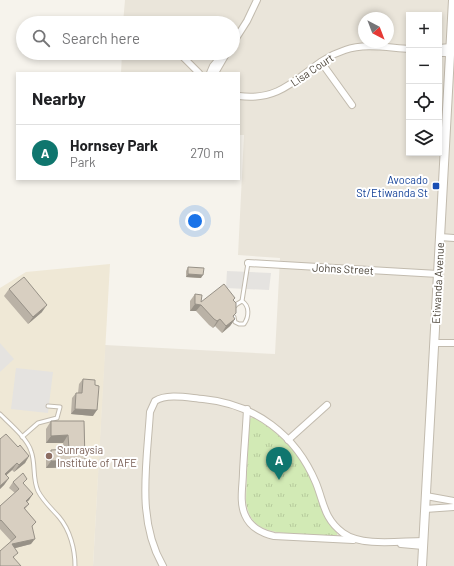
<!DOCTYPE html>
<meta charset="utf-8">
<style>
body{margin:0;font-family:Barlow,sans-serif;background:#f2f2f2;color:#202124}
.controls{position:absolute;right:12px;top:12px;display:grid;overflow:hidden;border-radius:0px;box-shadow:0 2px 6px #0003}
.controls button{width:36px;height:36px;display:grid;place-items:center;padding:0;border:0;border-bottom:1px solid #e0e0e0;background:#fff;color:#202124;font:20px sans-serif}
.compass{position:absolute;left:358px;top:12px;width:36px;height:36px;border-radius:50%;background:#fff;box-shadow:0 2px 6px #0003;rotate:138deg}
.you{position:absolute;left:195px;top:221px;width:14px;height:14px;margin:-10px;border:3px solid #fff;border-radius:50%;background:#1a73e8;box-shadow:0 0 0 6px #1a73e833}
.badge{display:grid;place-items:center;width:26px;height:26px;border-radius:50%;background:#0f766e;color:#fff;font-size:13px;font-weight:700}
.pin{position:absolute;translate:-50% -33px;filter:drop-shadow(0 1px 2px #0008)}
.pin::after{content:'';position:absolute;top:21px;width:14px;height:12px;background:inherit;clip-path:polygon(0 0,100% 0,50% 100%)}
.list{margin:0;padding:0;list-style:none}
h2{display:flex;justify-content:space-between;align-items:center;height:52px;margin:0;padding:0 16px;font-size:17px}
h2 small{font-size:13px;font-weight:400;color:#757577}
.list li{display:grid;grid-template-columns:26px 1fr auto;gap:12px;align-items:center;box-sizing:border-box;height:56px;padding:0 16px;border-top:1px solid #e0e0e0}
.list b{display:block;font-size:15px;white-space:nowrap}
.list p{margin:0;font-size:13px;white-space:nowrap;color:#757577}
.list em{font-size:13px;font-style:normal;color:#757577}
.icon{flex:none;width:22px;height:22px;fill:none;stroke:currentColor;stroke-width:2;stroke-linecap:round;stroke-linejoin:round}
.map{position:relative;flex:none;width:454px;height:566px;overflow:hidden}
.search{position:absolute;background:#fff;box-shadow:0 2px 6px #0003;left:16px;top:16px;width:224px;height:44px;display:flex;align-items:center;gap:10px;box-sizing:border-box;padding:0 14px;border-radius:22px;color:#757577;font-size:15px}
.panel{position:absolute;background:#fff;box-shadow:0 2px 6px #0003;left:16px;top:72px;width:224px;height:108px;border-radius:0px}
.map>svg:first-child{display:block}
.residential{fill:#eae5da;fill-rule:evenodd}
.education{fill:#efe8d6}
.park{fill:url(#park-tufts)}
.parking{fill:#e5e3e0}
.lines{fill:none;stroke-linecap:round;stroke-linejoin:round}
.service-casing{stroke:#c2bbae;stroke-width:5}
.minor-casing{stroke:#c2bbae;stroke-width:8}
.tertiary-casing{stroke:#c2bbae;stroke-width:10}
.service{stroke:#fff;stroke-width:3}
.minor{stroke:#fff;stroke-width:6}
.tertiary{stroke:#fff;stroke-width:8}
.wall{fill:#bab2a6}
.shaded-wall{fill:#979187}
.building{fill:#d8cfc1;stroke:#979187}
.transit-dot{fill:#1a4fb4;stroke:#fff;stroke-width:1.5}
.education-dot{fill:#8d6e63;stroke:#fff;stroke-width:1.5}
.labels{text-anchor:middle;stroke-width:4;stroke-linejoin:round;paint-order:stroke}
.street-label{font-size:11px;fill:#4b4439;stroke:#fff}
.transit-label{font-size:11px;fill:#164399;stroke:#fff;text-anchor:end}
.education-label{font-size:11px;fill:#785e54;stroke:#fff;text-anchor:start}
</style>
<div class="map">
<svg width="454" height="566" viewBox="0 0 454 566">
<defs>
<pattern id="park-tufts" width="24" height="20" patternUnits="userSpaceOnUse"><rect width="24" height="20" fill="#d2eab5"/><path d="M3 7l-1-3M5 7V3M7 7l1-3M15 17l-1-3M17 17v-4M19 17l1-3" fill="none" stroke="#b6ca9c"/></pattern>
</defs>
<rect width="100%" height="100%" fill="#f6f3ec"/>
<path class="residential" d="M125 0H454V566H93L105 345 275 354 280 258 238 255 244 135H239V73H121L122 53H233V23H123ZM409 15H439V153H409ZM364 18H388V42H364Z"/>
<path class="education" d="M110 264 93 566H0V288L26 272Z"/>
<path class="park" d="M251 418H255C281 434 301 455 313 484 322 506 319 515 337 533V535C326 537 314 535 303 534 276 532 249 534 246 500L249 421Z"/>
<g class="parking">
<path d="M227 271 271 273 269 290 226 288Z"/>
<path d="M0 343 14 359 0 372Z"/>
<path d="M16 368 53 372 48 413 11 409Z"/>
</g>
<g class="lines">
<g class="service-casing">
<g id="service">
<path d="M234 307 237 304 242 301"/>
<path d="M234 317 235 322 239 324H244C249 317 250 306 242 301L248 263"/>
<path d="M0 414C10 424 27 438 31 451 36 464 32 478 38 491 43 501 52 509 59 517 70 530 75 549 75 566"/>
<path d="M22 437 38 423 57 418 60 407 48 406"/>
</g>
</g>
<g class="minor-casing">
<g id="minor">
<path d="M233 43 247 21 257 0"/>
<path d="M439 48 451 47"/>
<path d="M179 53 199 73"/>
<path d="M439 53H450"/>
<path d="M321 62 352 105"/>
<path d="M210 73 213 66 224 53"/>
<path d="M215 73 226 54"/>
<path d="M239 96C290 103 304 63 345 50 365 43 389 48 409 49"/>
<path d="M440 237 454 238"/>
<path d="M248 263 438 274"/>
<path d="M434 343H454"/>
<path d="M247 409C246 430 244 451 243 472 243 485 239 502 245 515 250 527 261 533 274 536L353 540"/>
<path d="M288 440 327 405"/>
<path d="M426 496 454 501"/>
<path d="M425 509 454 507"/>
<path d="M401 544 423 546"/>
<path d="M163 566C136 520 147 463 150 412L155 401C168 393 189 398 203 399 255 404 296 435 316 483 324 503 324 519 343 533 362 547 400 541 423 541"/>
</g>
</g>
<g class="tertiary-casing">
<path id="tertiary" d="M422 566 453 0"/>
</g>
<use href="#service" class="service"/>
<use href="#minor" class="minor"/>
<use href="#tertiary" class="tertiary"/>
</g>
<g class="wall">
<path d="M188 267 201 278 186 277V271Z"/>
<path d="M9 289 42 312 28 324 4 296Z"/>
<path d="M195 294 201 302 234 300 233 317 235 319 230 326 222 333 215 326 213 328 209 325 196 311H190V301Z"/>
<path d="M83 379 93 416 71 414 72 398 76 393H78L79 384Z"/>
<path d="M51 421H84L85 460 80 467 46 468V457L51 450H64L63 443H46V429Z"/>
<path d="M0 439 18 447 29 456 25 463 14 472 12 470 6 475 9 478 4 485 0 489Z"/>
<path d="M13 482 24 484 29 500 27 502 29 504 25 509 36 522 32 527 31 544 15 548 14 559 0 566 11 541 0 529V506L15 493 9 488Z"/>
</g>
<g class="shaded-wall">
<path d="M188 274 203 275 201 278 186 277Z"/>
<path d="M195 304 201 305 196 311H190Z"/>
<path d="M47 305 42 312 28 324 33 317Z"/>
<path d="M220 319 215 326 213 328 217 321Z"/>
<path d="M235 319 230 326 222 333 226 326Z"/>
<path d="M75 409 97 410 93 416 71 414Z"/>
<path d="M68 435 63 443H46L51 436Z"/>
<path d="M29 456 25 463 14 472 19 465Z"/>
<path d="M85 460 80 467 46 468 51 461Z"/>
<path d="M17 463 12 470 0 481 5 474Z"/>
<path d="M9 478 4 485 0 489V486Z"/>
<path d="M33 494 29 500 22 506 26 501Z"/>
<path d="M35 539 31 544 8 550 12 544Z"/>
</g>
<g class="building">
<path d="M188 267 204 268 203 275 188 274Z"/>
<path d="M24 277 47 305 33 317 9 289Z"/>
<path d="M224 284 235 298 233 300 236 303V313L233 316 235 319 226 326 220 319 217 321 214 319 201 305 195 304V294L202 295 201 302Z"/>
<path d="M83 379 95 380V385L99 386 97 410 75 409 76 393H82Z"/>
<path d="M51 421H84L85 460 51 461V450L69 449 68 435 51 436Z"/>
<path d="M6 434 18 447 20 445 29 456 19 465 17 463 5 474 9 478 0 486V439Z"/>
<path d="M23 473 27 479 23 483 33 494 26 501 29 504 24 508 36 522 32 526 35 539 12 544 18 553 13 557 21 566H0V551L16 537 1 520 0 521V506L19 489 13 482Z"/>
</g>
<rect class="transit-dot" x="432" y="182" width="8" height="8" rx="2"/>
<circle class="education-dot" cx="49" cy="456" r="4"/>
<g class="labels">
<g class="street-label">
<text transform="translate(312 70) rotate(-34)" y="4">Lisa Court</text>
<text transform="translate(343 269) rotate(3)" y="4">Johns Street</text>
<text transform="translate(438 283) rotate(-87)" y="4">Etiwanda Avenue</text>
</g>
<g class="transit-label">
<text x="428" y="184">Avocado<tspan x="428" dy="13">St/Etiwanda St</tspan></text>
</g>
<g class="education-label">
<text x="57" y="454">Sunraysia<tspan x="57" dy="13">Institute of TAFE</tspan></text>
</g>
</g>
</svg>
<div class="controls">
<button>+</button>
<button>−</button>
<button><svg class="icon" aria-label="locate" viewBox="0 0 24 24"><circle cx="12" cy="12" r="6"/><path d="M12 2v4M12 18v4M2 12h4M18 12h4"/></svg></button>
<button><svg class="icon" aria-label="layers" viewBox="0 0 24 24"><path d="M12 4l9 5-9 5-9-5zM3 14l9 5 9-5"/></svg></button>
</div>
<svg class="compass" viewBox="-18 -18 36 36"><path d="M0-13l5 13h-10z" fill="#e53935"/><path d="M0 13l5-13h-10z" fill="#757577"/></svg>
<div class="you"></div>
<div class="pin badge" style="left:279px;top:480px">A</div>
<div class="search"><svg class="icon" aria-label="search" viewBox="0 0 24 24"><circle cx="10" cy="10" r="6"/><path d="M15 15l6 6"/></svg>Search here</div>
<section class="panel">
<h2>Nearby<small></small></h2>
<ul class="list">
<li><span class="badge">A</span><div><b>Hornsey Park</b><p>Park</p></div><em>270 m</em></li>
</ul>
</section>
</div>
